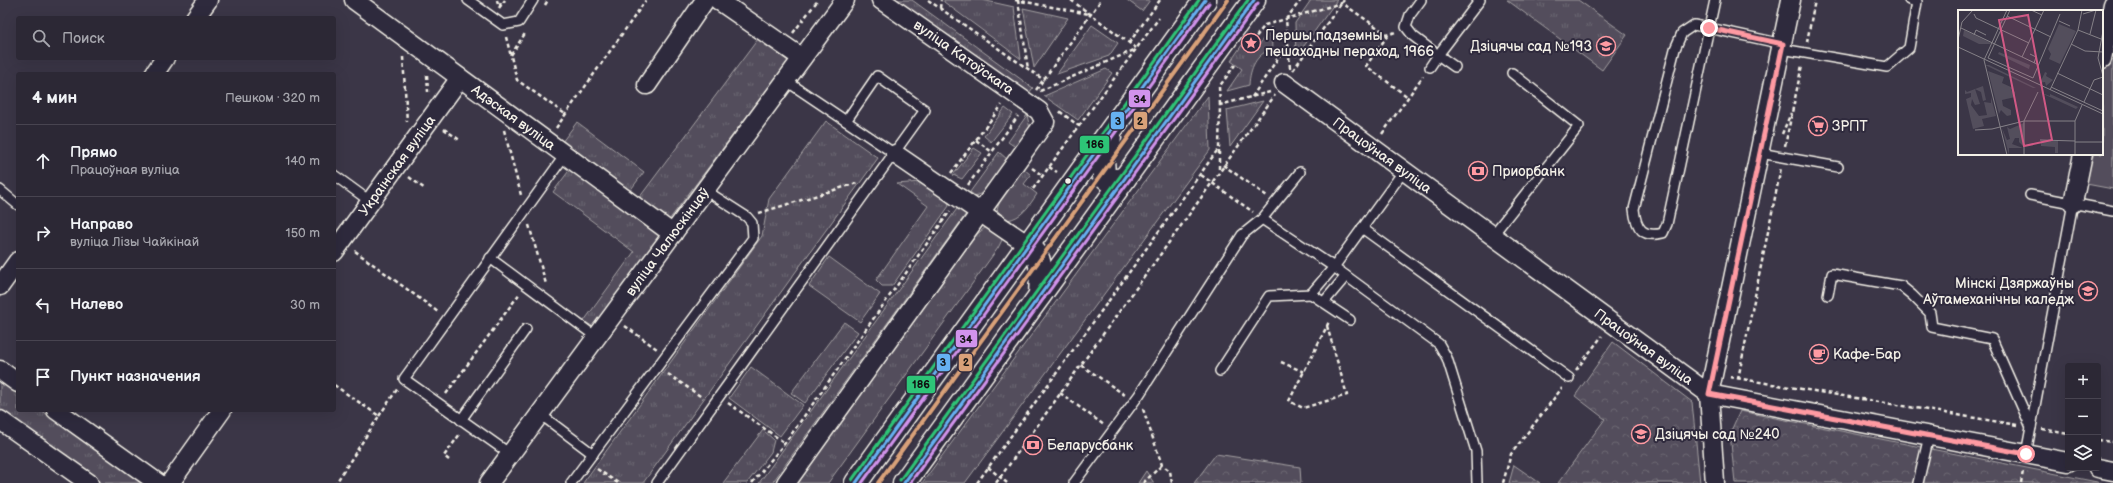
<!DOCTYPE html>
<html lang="ru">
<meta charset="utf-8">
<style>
body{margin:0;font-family:"Balsamiq Sans",sans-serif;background:#34303d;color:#f1f3f6}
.controls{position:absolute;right:12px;bottom:12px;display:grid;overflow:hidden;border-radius:4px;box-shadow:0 4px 16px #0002}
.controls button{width:36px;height:36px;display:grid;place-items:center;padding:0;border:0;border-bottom:1px solid #484450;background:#2c2835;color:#f1f3f6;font:20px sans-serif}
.stop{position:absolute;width:12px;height:12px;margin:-9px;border:3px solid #ff9aa2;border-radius:50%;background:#fff}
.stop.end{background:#ff9aa2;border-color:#fff;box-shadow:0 1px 4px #0008}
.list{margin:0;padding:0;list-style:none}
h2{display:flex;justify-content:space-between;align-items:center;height:52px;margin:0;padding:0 16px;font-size:17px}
h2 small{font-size:13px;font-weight:400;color:#a6a6ad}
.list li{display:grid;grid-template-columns:26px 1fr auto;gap:12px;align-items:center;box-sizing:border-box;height:72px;padding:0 16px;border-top:1px solid #484450}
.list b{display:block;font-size:15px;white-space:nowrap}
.list p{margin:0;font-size:13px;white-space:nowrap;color:#a6a6ad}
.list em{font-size:13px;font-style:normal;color:#a6a6ad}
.icon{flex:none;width:22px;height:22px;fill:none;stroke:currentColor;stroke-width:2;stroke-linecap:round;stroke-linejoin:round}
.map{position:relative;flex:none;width:2113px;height:483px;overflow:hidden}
.search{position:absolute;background:#2c2835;box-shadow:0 4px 16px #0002;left:16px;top:16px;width:320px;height:44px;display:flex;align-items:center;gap:10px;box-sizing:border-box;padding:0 14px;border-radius:4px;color:#a6a6ad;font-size:15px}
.panel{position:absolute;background:#2c2835;box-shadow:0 4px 16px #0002;left:16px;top:72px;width:320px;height:340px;border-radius:4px}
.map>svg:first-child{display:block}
.grass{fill:url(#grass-tufts);stroke:#a4a0a2}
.forest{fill:url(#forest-crowns);stroke:#a4a0a2}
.pitch{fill:#534e5c;stroke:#a4a0a2}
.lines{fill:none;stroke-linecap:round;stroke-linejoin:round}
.lane-casing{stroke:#f4f1e8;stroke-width:12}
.street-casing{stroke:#f4f1e8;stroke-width:21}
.primary-casing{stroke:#f4f1e8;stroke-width:25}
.path{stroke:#f4f1e8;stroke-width:2.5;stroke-dasharray:4 3;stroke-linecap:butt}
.lane{stroke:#2f2a3d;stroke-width:9}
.street{stroke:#2f2a3d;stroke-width:18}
.primary{stroke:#2f2a3d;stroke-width:22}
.bus-1-casing{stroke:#2f2a3d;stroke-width:6}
.bus-2-casing{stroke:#2f2a3d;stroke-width:6}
.bus-3-casing{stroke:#2f2a3d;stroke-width:6}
.bus-1{stroke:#66b1f2;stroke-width:3}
.bus-2{stroke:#d193ec;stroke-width:3}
.bus-3{stroke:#2dc577;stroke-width:3}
.metro-1-casing{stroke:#2f2a3d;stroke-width:7}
.metro-1{stroke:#d9a179;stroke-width:4}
.route{stroke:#ff9aa2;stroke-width:5}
.bus-dot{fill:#f4f1e8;stroke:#2f2a3d;stroke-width:1.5}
.labels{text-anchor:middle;stroke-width:4;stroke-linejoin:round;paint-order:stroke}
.poi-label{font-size:14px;fill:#f4f1e8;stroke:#2f2a3d;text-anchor:start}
.street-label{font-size:14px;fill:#f4f1e8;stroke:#2f2a3d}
.inset-road{fill:none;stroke:#858187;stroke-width:1}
.view{fill:#d15985;fill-opacity:0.15;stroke:#d15985;stroke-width:2}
.inset-edge{fill:none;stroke:#f4f1e8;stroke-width:2}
.line-badge{stroke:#2f2a3d;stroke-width:1.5}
.pale-badge-label{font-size:11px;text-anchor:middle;font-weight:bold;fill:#111}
</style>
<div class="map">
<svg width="2113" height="483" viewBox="0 0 2113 483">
<defs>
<pattern id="grass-tufts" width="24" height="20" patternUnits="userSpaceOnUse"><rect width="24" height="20" fill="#534e5c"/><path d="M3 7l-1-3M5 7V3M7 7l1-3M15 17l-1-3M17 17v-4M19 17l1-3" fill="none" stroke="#6c6873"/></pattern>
<pattern id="forest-crowns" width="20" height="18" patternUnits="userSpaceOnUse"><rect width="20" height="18" fill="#534e5c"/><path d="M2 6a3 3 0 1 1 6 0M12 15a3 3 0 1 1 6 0" fill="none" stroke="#6c6873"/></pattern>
</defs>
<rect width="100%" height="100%" fill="#3b3647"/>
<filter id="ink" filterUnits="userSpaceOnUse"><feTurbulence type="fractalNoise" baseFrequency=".025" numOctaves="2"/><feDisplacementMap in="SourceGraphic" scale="8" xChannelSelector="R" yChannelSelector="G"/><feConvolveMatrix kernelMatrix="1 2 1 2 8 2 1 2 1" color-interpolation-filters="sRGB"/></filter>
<g filter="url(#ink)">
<g class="grass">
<path d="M898 0H912L1033 88 1028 94Z"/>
<path d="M944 0H982L1014 7 1021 59 944 2Z"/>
<path d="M1127 0H1150L1142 11Z"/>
<path d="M1311 0H1337L1296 57 1295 23Z"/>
<path d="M1507 0H1578L1627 35 1602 70Z"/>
<path d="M1023 8 1068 18 1034 68Z"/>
<path d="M1092 25 1118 43 1109 56 1057 74Z"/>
<path d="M1271 27 1272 49C1256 54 1250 68 1249 85L1227 91 1242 69 1231 61 1246 39 1257 48Z"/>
<path d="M758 39 788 61 669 220 639 198Z"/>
<path d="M1106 69 1112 73 1078 120 1044 96Z"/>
<path d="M1208 96 1210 150 965 483H922Z"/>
<path d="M1263 101 1230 147 1227 110Z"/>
<path d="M1005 108 1013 114 991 142 984 136Z"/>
<path d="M1027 115 1030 129 1017 148 1008 142Z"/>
<path d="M826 121 878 158 643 483H583L762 236 769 199Z"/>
<path d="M577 122 644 172 629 192 562 142Z"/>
<path d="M974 148 982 153 962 179 953 175Z"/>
<path d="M999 152 1008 160 985 192 975 196 970 192Z"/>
<path d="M571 168 663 236 595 328 584 321 634 252 553 192Z"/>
<path d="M1024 169 1031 175 1024 184 1037 194C1029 206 1022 218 1007 220L997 210 1000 200Z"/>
<path d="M920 182 948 198 949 206 892 286H882L876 280 928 206 897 184Z"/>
<path d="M959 206 964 209 966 214 772 483H759Z"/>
<path d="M986 227 997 231 1002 240 998 248 828 483H798L976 235Z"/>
<path d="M829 257 880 294 860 322 809 286Z"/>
<path d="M844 322 858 332 805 403 791 393Z"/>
<path d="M751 367 803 405 780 436 729 398Z"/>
<path d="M0 380 18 393V410H41L142 483H99L0 410Z"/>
<path d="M763 430 774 440 771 452 747 483H723Z"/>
</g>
<g class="forest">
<path d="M1613 342 1692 402 1700 483H1558L1605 419 1575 396Z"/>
<path d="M1740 411 2102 483H1735L1730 433Z"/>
<path d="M1216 454 1300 467 1301 483H1194Z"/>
<path d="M1514 465 1540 483H1509Z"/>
<path d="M1146 471 1154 483H1138Z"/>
</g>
<path class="pitch" d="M2113 60V189L2081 183 2086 154H2102V75L2103 68Z"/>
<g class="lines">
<g class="lane-casing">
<g id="lane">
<path d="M468 0 503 25 519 22 533 0"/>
<path d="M1421 0 1410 15 1406 27 1413 36 1438 55 1480 0"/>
<path d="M1715 0 1667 224 1663 233C1643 238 1636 229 1634 209L1675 49 1682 33 1694 25 1709 28 1783 44"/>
<path d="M1782 49 1887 67 1909 48 1917 2 1909 0"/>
<path d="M1430 67 1438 55 1455 67"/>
<path d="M788 82 895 154"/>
<path d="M1760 153 1838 167"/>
<path d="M1300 172 1262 219 1334 267 1403 172"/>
<path d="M334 175 371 202"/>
<path d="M0 190 18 205"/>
<path d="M2030 195 2113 211"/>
<path d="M1362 228 1569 378"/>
<path d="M1492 236 1579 126 1512 73"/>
<path d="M490 258 596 337"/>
<path d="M1311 294 1350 320"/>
<path d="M1828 295 1832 274 1901 286 1912 295 1930 313 1932 327 1992 339 2031 427"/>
<path d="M1324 302 1346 276"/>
<path d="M1220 371 1269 296 1311 294 1334 267 1439 344 1447 358 1476 451 1477 483"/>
<path d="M540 414 593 454"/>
<path d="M461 420 526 329"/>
<path d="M510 454 404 379 565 155"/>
<path d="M2026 454 2073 203"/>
<path d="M571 483 753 238 752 223 747 217 705 190"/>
<path d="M657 483 925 110 877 76 846 121"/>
<path d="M1074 483 1139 395 1242 235 1262 219"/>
<path d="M1918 483 1929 436"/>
</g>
</g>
<g class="street-casing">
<g id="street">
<path id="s1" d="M354 0 673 234"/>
<path d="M718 0 802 58"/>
<path d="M195 18 208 0"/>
<path d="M2102 59 2113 4"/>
<path d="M154 74 165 58"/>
<path id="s2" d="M1284 83 1709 394 2068 462"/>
<path d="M647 85 705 0"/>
<path d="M895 154 1028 245"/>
<path d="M2073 203 2083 154"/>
<path id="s3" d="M334 252 460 78"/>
<path d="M0 286 18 261"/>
<path d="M0 370 18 383"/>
<path d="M56 410 158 483"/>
<path d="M0 420 89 483"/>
<path d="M2098 468 2113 471"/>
<path d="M170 483 222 410"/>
<path id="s4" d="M489 483 845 0"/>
<path d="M786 483 1045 122 1039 111 881 0"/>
<path d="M1715 483 1709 394 1791 0"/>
</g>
</g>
<g class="primary-casing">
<g id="primary">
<path d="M1110 139 1103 159 1104 176 1110 181 1124 179"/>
<path d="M1028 245C1044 257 1041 277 1040 295"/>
<path d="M856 483 1205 0"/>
<path d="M904 483 1254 0"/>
</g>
</g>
<g class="path">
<path d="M497 0 499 7"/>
<path d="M928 0 1044 80"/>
<path d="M1015 0 1089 14"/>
<path d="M1018 0 1028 69"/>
<path d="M1071 0 1136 48"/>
<path d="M545 5 548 0"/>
<path d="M500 6 501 0"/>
<path d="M499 8 505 0"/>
<path d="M940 8 941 0"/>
<path d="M793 33 818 0"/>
<path d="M1388 35 1366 66 1408 97"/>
<path d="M506 37 517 80 565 114"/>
<path d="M1252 42 1265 25 1342 3 1388 35 1395 32"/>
<path d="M1807 42 1815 0"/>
<path d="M1129 43 1160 0"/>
<path d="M511 55 526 32"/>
<path d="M403 57 407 122"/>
<path d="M1290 68 1286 19 1301 0"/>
<path d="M1293 70 1344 0"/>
<path d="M427 75 428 92"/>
<path d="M1036 90 1101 0"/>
<path d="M1040 91 1134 50"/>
<path d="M1252 97 1288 43"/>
<path d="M1220 105 1219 87 1235 65"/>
<path d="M1079 126 1159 18"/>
<path d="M556 128 646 0"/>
<path d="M444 129 461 141"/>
<path d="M504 130 521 195"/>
<path d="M1382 134 1423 76"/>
<path d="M1782 134 1791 113"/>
<path d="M976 140 992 152"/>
<path d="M1785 146 1802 65"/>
<path d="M1223 165 1267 196"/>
<path d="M1049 167 1057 172"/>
<path d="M1032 168 1043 176"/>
<path d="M1219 169V148"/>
<path d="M951 173 1002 105"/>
<path d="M1201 175 1253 212"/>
<path d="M409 177 425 189"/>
<path d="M968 185 1018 116"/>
<path d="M1033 189 1079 126 1059 111"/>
<path d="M759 213 857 183"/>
<path d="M529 225 546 284"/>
<path d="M355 251 438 312"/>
<path d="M625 326 657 349"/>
<path d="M1327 326 1347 395 1303 408 1289 401 1327 326 1329 321"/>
<path d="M1281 362 1304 372"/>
<path d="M1081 365 1125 395"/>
<path d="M1576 370 1602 336"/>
<path d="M668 374 703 398"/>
<path d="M1730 377 2017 425"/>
<path d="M1738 379 1781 168"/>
<path d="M334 385 379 416 336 483"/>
<path d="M1060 393 1104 425"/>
<path d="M446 394 520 293"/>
<path d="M728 403 785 443"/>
<path d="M1143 409 1162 465 1170 471 1172 483"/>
<path d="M379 416 398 388"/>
<path d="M2042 429 2068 434"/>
<path d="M2098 440 2113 442"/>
<path d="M449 460 444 456 460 434"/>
<path d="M988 467 1007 483"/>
<path d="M597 469 618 483"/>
<path d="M752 483 785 443 950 211"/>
<path d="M977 483 1219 148 1220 105 1270 92"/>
<path d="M996 483 1275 95"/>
<path d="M1143 483 1162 465"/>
<path d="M1503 483 1511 454 1562 388"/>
<path d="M2021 483 2023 471"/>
</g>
<use href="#lane" class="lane"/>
<use href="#street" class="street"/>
<use href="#primary" class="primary"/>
<g class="bus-1-casing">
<g id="bus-1">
<path d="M856 483 1205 0"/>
<path d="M904 483 1254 0"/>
</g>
</g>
<g class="bus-2-casing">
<g id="bus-2">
<path d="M862 483 1209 3"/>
<path d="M910 483 1258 3"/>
</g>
</g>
<g class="bus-3-casing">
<g id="bus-3">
<path d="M852 480 1199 0"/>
<path d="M900 480 1248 0"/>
</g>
</g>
<use href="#bus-1" class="bus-1"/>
<use href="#bus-2" class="bus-2"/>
<use href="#bus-3" class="bus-3"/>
<g class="metro-1-casing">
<path id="metro-1" d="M878 483 1228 0"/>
</g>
<use href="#metro-1" class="metro-1"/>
</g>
</g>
<g class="lines" filter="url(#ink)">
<path class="route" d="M1709 28 1783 44 1709 394 2026 454"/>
</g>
<defs>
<g id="sight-ring" transform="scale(1)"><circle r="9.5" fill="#2f2a3d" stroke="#ff9aa2" stroke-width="1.5"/><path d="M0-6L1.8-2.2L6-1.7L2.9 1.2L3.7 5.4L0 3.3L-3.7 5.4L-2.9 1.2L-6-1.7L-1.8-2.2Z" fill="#ff9aa2"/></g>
<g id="school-ring" transform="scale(1)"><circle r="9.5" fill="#2f2a3d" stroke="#ff9aa2" stroke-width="1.5"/><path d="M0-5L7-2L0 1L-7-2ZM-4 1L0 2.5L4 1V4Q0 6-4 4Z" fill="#ff9aa2"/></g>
<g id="supermarket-ring" transform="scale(1)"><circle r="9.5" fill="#2f2a3d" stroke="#ff9aa2" stroke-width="1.5"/><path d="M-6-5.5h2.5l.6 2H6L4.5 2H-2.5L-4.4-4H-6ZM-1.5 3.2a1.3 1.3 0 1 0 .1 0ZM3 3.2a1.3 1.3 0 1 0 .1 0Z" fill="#ff9aa2"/></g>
<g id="bank-ring" transform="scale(1)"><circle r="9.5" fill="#2f2a3d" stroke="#ff9aa2" stroke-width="1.5"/><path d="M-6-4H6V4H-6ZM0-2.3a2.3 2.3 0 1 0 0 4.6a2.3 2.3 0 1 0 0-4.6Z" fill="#ff9aa2"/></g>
<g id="university-ring" transform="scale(1)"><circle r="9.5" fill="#2f2a3d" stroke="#ff9aa2" stroke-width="1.5"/><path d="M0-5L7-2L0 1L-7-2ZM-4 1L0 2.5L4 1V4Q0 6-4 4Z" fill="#ff9aa2"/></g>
<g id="cafe-ring" transform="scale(1)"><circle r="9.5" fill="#2f2a3d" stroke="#ff9aa2" stroke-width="1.5"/><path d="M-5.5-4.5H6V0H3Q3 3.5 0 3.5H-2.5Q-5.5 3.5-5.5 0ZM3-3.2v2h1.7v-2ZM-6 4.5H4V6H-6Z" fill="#ff9aa2"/></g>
</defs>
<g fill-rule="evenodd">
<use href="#sight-ring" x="1251" y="43"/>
<use href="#school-ring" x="1606" y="46"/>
<use href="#supermarket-ring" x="1818" y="126"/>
<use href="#bank-ring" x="1478" y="171"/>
<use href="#university-ring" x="2088" y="291"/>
<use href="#cafe-ring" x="1819" y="354"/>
<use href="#school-ring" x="1641" y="434"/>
<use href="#bank-ring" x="1033" y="445"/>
</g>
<circle class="bus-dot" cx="1068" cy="181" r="3.5"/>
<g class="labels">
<g class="poi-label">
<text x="1265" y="40">Першы падземны<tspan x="1265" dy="16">пешаходны пераход, 1966</tspan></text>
<text x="1592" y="51" text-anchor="end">Дзіцячы сад №193</text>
<text x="1832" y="131">ЗРПТ</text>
<text x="1492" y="176">Приорбанк</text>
<text x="2074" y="288" text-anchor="end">Мінскі Дзяржаўны<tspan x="2074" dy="16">Аўтамеханічны каледж</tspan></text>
<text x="1833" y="359">Кафе-Бар</text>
<text x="1655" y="439">Дзіцячы сад №240</text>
<text x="1047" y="450">Беларусбанк</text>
</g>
<g class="street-label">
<text transform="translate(964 57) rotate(35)" y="5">вуліца Катоўскага</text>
<text dy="5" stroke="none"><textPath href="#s1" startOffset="198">Адэская вуліца</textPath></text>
<text dy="5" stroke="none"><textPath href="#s2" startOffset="122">Працоўная вуліца</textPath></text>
<text dy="5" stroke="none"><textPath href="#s3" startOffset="107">Украінская вуліца</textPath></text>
<text dy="5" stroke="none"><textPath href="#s4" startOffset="300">вуліца Чалюскінцаў</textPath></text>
<text dy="5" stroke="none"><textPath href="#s2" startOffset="446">Працоўная вуліца</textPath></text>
</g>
</g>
<g transform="translate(1958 10)">
<rect width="145" height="145" fill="#3b3647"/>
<path d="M6 20 33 33 32 34H21L5 26ZM41 42 72 55 71 59 40 44ZM27 55H31L78 78H75ZM87 62 89 63 88 66 95 70 88 76 87 72 82 73ZM81 82 92 86V84L120 97 118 99Z" fill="#534e5c"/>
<path d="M30 61 46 67 44 73 55 78 53 80 57 82V87L44 90 45 96 53 100V105L49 106 43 100 41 104ZM25 76 28 90 25 91 23 82 17 79 22 94 17 95 14 89 13 95 21 106 29 105 26 92 33 93V87L38 106 24 109 26 116 15 119 8 89 13 87V83L7 84V80L9 82ZM66 113 65 136 61 132V128H57L54 134 65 138H51V145L44 118 49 130 52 129 49 117 52 119Z" fill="#534e5c"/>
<path d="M101 14 118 21 102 54 91 49 93 44 90 39ZM83 131H100V143H97V137L83 136Z" fill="#534e5c"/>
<path class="inset-road" d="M73 0 84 5M16 4 18 8 71 33M125 4 138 0M49 6 93 27M101 11 112 16M3 18 81 55M120 20 143 29M145 21 140 48 145 66M132 24 138 0M16 25 18 20 28 25M0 30 4 12 15 0M113 34 127 41 145 42M0 37 145 104M72 44 78 47 76 53M64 47 86 0M30 48 75 68 102 4M30 48 52 0M99 63 145 85M93 77 145 101M92 80 120 20 124 0M0 83V68M126 92 136 70 145 67M17 120 34 119 66 111H117M82 130 117 131M117 132H145M49 145 26 50 49 0M66 145V111L80 82M117 145V111L124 95"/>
<path class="view" d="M70 5 94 130 66 136 41 10Z"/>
<rect width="145" height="145" class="inset-edge"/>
</g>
<g class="line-badge">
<rect x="1128" y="89" width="23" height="19" rx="4" fill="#d193ec"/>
<rect x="1110" y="111" width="15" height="19" rx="4" fill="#66b1f2"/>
<rect x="1133" y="111" width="15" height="19" rx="4" fill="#d9a179"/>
<rect x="1079" y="135" width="31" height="19" rx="4" fill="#2dc577"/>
<rect x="955" y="329" width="23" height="19" rx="4" fill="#d193ec"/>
<rect x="936" y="353" width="15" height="19" rx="4" fill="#66b1f2"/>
<rect x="958" y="353" width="15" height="19" rx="4" fill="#d9a179"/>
<rect x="906" y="375" width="30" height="19" rx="4" fill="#2dc577"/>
</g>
<g class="pale-badge-label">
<text x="1140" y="103">34</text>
<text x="1118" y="125">3</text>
<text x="1140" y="125">2</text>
<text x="1095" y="148">186</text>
<text x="966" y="343">34</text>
<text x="943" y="366">3</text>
<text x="966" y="366">2</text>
<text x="921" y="388">186</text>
</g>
</svg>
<div class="controls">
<button>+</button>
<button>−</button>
<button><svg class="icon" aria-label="layers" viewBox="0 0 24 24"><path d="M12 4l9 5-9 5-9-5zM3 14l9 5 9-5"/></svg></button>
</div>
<div class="stop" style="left:2026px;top:454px"></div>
<div class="stop end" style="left:1709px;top:28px"></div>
<div class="search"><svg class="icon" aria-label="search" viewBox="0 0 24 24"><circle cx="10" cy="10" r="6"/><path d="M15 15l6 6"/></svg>Поиск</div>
<section class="panel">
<h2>4 мин<small>Пешком · 320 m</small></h2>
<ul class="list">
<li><svg class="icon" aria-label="ahead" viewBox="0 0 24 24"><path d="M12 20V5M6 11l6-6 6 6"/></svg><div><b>Прямо</b><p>Працоўная вуліца</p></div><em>140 m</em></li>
<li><svg class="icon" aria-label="right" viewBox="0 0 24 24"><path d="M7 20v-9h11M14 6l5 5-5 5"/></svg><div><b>Направо</b><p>вуліца Лізы Чайкінай</p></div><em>150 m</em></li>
<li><svg class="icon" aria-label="left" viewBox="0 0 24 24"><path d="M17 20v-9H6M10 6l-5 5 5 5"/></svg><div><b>Налево</b></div><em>30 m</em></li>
<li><svg class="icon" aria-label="arrive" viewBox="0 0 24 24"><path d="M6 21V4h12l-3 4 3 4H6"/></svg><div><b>Пункт назначения</b></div></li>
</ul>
</section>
</div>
